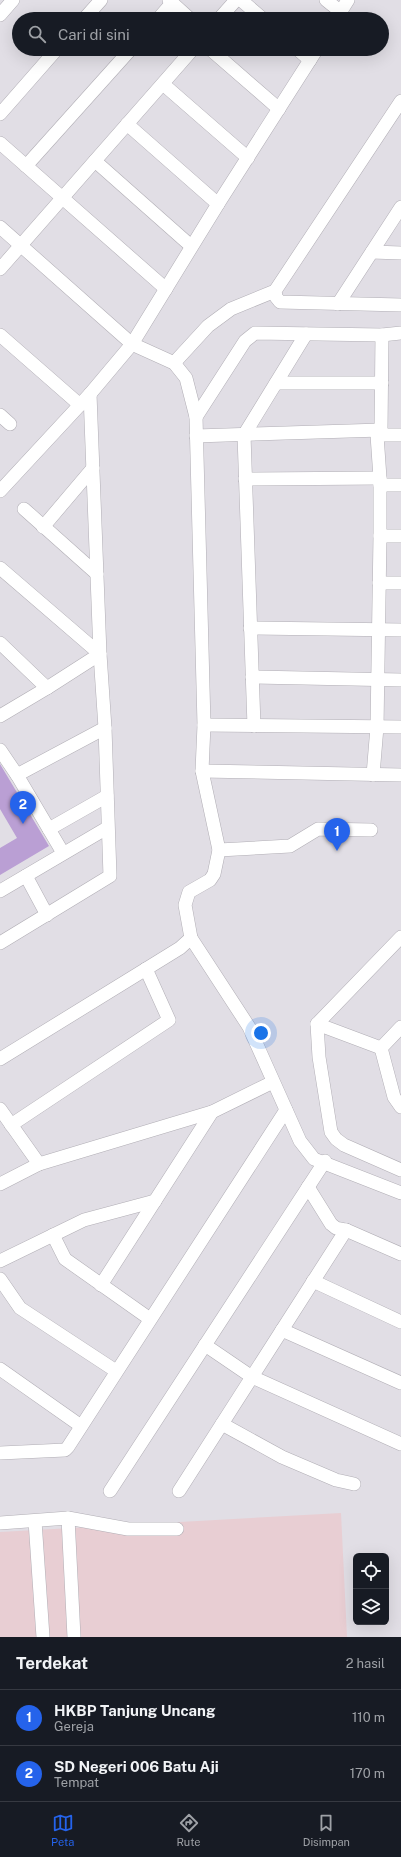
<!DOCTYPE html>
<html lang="id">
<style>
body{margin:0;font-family:"Public Sans",sans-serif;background:#20242c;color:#f1f3f6}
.controls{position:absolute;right:12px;bottom:12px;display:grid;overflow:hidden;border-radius:6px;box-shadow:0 4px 16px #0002}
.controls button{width:36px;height:36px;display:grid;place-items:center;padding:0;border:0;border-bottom:1px solid #363941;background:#171b24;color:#f1f3f6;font:20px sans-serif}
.you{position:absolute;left:261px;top:1033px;width:14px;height:14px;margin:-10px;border:3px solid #fff;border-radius:50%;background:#1a73e8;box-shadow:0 0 0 6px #1a73e833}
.badge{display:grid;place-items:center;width:26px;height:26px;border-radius:50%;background:#2563eb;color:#fff;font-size:13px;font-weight:700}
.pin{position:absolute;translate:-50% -33px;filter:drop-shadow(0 1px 2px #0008)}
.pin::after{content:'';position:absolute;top:21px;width:14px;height:12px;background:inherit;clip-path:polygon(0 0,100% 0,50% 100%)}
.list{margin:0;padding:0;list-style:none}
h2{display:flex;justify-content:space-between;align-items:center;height:52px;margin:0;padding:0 16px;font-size:17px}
h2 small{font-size:13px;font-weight:400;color:#9ea1a6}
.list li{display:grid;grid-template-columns:26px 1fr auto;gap:12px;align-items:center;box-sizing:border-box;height:56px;padding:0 16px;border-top:1px solid #363941}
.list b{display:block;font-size:15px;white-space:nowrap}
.list p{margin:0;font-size:13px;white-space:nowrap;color:#9ea1a6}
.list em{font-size:13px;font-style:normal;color:#9ea1a6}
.icon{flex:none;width:22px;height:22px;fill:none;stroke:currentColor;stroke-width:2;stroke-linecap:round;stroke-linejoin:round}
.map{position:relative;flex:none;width:401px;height:1637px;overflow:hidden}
.search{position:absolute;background:#171b24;box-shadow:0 4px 16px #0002;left:12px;right:12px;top:12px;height:44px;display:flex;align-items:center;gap:10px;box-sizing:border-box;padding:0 14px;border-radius:22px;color:#9ea1a6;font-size:15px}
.sheet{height:164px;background:#171b24}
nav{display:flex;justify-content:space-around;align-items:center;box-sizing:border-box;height:56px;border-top:1px solid #363941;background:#171b24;font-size:11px;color:#9ea1a6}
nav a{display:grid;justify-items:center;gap:2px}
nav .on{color:#2563eb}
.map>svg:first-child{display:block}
.industrial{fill:#e8ced3}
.building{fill:#ba9fd4}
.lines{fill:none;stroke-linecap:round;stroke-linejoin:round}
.minor-casing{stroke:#b1aeb5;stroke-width:14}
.minor{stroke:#fff;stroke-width:13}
</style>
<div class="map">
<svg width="401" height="1637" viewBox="0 0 401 1637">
<rect width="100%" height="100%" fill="#e1dee5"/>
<path class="industrial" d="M341 1513 347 1637H0V1532Z"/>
<path class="building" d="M0 764 49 846 0 875V848L17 838 0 809Z"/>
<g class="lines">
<g class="minor-casing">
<g id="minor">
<path d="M169 0 190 19"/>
<path d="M241 0 263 19"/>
<path d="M326 0 341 12"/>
<path d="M0 15 13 0"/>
<path d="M84 19 101 0"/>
<path d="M158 19 172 3"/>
<path d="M219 19 236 0"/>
<path d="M336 19 348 0"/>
<path d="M210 49 279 109"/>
<path d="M297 49 310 60"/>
<path d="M163 84 248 158"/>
<path d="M401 101 275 291 276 297 280 302 401 305"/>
<path d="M0 114 57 49"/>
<path d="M0 143 166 289"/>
<path d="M95 161 191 246"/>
<path d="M26 166 131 49"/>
<path d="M218 204 317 49"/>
<path d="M0 227 132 344 174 363 186 378 196 417 204 725 202 771 219 850 214 874 210 880 189 892 185 905 191 938 249 1027 300 1141 314 1159 401 1193"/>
<path d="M372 252 401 253"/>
<path d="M0 269 193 49"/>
<path d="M338 304 401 207"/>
<path d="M0 335 80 405"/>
<path d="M174 363 208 326 231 309 275 291"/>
<path d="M276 383H382"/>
<path d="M0 415 10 424"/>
<path d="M196 417 245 341 255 333 382 335 401 333"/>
<path d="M377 435H401"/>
<path d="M196 436 381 430"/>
<path d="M245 479 380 478"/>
<path d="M380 485H401"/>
<path d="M0 491 90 394 132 344 218 204 127 124"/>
<path d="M24 509 97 574"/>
<path d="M43 527 93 468"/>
<path d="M380 536H401"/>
<path d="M0 568 100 654 47 688 0 716"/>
<path d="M379 583H401"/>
<path d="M250 628 401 630"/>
<path d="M0 643 47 688"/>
<path d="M252 677 401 680"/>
<path d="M204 725 401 727"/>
<path d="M254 726 244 435 306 334"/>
<path d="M0 750 17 775 63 853"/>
<path d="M202 771 401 775"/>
<path d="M17 775 105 728"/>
<path d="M373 775 377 727 380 536V478L377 435 381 430 382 335"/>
<path d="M49 829 107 796"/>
<path d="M219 850 290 846 318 829 371 830"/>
<path d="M26 876 47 915"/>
<path d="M0 891 107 828"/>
<path d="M401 937 317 1024 319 1057 331 1132 336 1139 344 1145 401 1170"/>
<path d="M0 943 110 876 105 728 100 654 90 394"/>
<path d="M317 1024 381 1048"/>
<path d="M401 1027 381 1048 394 1097 401 1107"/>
<path d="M0 1059 146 969 180 948 191 938"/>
<path d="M0 1109 39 1164"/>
<path d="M11 1125 169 1020 146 969"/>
<path d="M0 1184 39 1164 212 1112 273 1082"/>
<path d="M308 1187 331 1224 336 1228 346 1230 401 1254"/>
<path d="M53 1235 65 1259 150 1319"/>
<path d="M0 1261 84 1220 155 1201"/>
<path d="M0 1279 20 1308 116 1371"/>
<path d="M313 1281 401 1322"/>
<path d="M101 1285 212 1112"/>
<path d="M282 1330 401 1383"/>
<path d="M205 1345 252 1377 401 1444"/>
<path d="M0 1369 81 1426"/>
<path d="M222 1424 282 1457 336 1480 354 1484"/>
<path d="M0 1453 65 1450 68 1447 286 1110"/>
<path d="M110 1491 325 1161"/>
<path d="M179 1491 346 1230"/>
<path d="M68 1518 74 1637"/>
<path d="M35 1521 43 1637"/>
<path d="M0 1523 68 1518 128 1529H177"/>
</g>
</g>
<use href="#minor" class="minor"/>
</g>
</svg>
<div class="controls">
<button><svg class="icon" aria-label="locate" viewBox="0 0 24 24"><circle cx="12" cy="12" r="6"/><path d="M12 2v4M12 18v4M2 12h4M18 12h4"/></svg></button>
<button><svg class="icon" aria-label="layers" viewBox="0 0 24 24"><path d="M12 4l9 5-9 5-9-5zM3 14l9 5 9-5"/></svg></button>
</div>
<div class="you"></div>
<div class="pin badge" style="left:337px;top:851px">1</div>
<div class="pin badge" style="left:23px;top:824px">2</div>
<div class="search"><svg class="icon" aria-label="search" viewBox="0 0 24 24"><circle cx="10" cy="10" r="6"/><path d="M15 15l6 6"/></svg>Cari di sini</div>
</div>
<section class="sheet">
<h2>Terdekat<small>2 hasil</small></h2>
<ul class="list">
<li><span class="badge">1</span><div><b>HKBP Tanjung Uncang</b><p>Gereja</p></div><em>110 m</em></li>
<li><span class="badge">2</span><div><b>SD Negeri 006 Batu Aji</b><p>Tempat</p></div><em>170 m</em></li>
</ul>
</section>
<nav>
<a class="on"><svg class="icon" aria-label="map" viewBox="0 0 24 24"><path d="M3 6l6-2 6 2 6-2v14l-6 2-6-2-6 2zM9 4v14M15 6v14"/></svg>Peta</a>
<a><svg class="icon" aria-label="directions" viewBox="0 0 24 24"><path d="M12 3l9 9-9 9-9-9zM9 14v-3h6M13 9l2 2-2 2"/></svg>Rute</a>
<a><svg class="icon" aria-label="saved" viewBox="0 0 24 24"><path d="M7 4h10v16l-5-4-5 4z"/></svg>Disimpan</a>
</nav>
